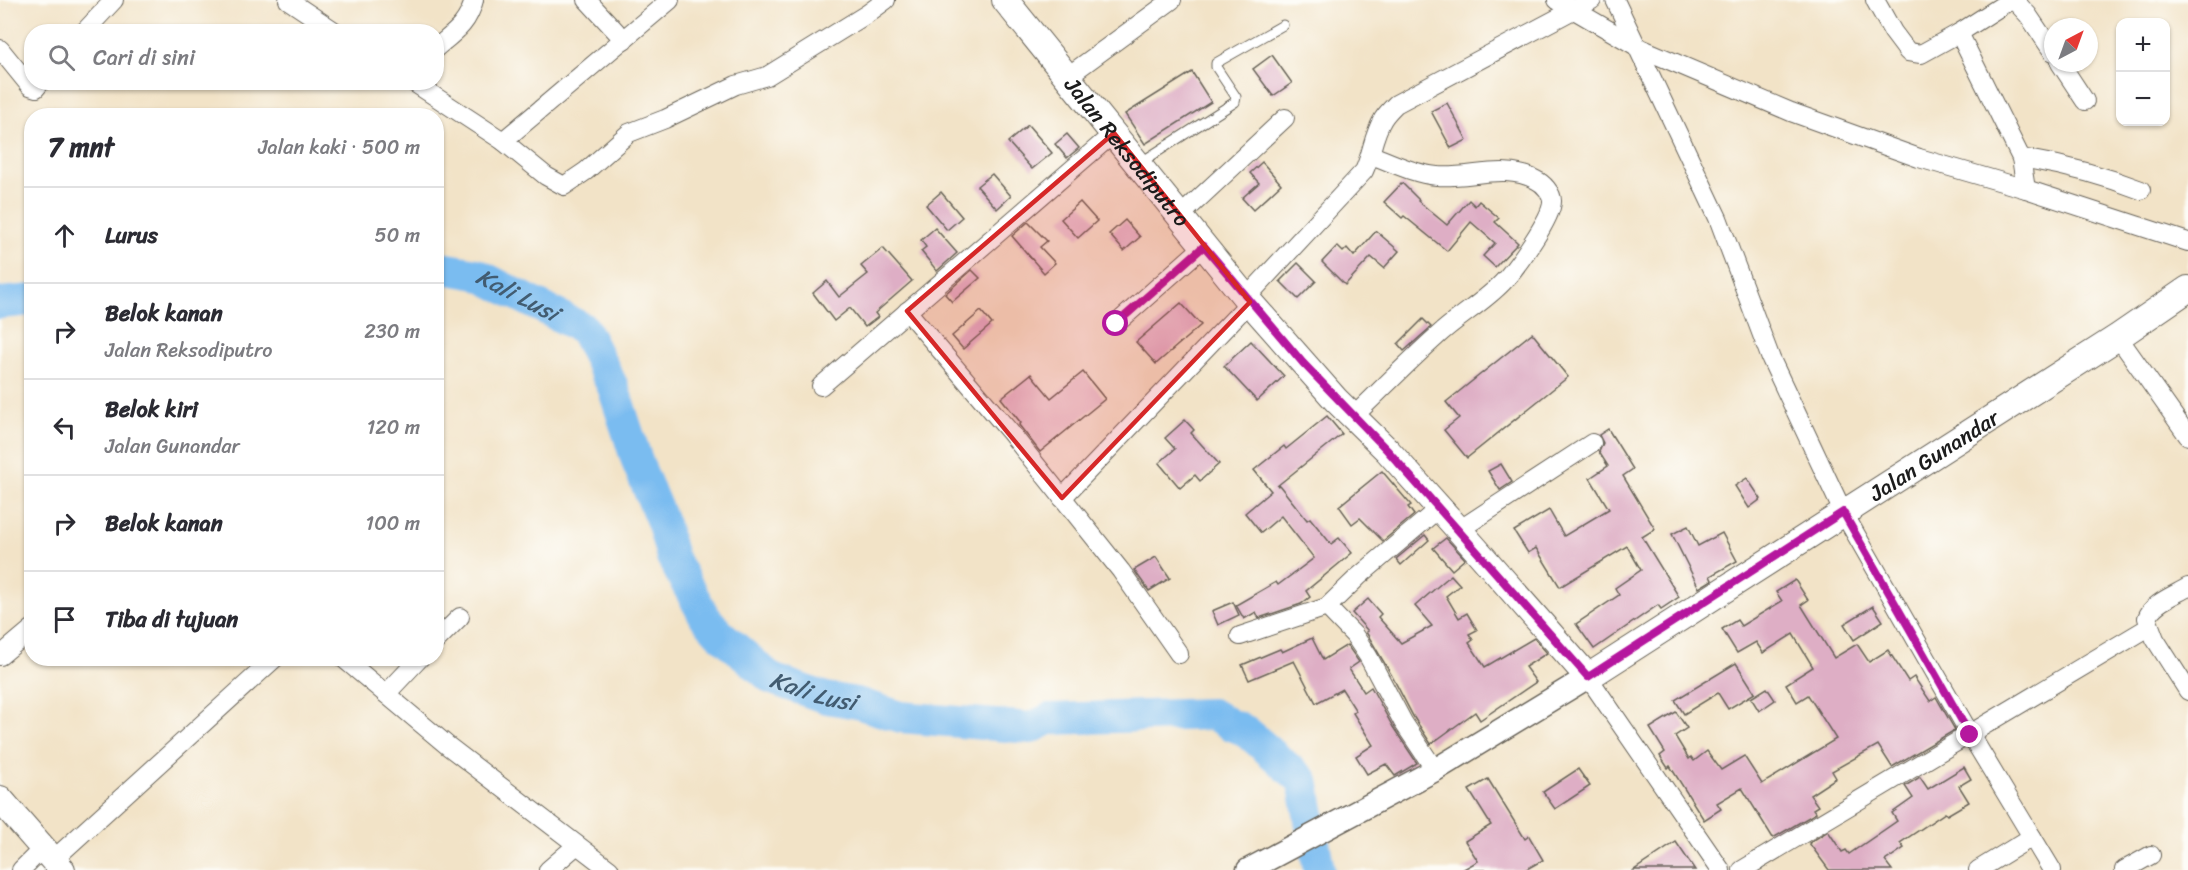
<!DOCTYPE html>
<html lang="id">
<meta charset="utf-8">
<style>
body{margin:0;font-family:Sriracha,sans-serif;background:#f2f2f3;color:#2b2b33}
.controls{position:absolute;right:18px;top:18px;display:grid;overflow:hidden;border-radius:12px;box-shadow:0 2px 4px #0004}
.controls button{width:54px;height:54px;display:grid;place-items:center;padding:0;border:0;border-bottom:2px solid #e1e1e2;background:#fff;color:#2b2b33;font:30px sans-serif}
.compass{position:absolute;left:2044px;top:18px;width:54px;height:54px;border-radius:50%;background:#fff;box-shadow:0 2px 4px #0004;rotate:41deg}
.stop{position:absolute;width:18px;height:18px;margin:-14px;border:4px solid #b5179e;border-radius:50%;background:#fff}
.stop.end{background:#b5179e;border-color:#fff;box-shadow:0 2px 6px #0008}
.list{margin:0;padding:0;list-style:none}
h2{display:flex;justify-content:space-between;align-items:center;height:78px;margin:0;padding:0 24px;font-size:26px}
h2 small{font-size:20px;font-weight:400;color:#7c7c81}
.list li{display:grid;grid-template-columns:39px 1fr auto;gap:18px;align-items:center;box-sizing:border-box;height:96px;padding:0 24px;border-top:2px solid #e1e1e2}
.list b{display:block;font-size:22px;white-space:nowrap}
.list p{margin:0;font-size:20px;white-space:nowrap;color:#7c7c81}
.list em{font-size:20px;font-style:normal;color:#7c7c81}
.icon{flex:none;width:33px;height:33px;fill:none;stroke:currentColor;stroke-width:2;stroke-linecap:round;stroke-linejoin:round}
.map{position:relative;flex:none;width:2188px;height:870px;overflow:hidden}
.search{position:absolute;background:#fff;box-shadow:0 2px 4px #0004;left:24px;top:24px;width:420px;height:66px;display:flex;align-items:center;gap:15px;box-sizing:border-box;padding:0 21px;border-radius:24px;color:#7c7c81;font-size:22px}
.panel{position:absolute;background:#fff;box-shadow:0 2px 4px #0004;left:24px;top:108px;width:420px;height:558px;border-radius:24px}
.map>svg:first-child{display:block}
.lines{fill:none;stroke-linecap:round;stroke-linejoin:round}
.river{stroke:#7abcf0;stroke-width:32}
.building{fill:#deaec5}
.service-casing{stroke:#676258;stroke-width:11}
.minor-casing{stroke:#676258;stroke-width:20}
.tertiary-casing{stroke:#676258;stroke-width:25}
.secondary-casing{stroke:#676258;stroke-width:28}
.service{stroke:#fff;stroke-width:9}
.minor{stroke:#fff;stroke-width:18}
.tertiary{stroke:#fff;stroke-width:22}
.secondary{stroke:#fff;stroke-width:26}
.route{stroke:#b5179e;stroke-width:8}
.marked{fill:#d62828;fill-opacity:0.2;stroke:#d62828;stroke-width:4.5;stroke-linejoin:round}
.labels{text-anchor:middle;stroke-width:4.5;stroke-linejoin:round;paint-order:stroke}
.street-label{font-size:22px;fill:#1c1c1c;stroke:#fdfcf7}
.water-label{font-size:24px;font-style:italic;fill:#425c71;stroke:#fdfcf7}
</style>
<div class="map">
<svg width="2188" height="870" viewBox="0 0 2188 870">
<rect width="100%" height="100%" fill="#fdfcf7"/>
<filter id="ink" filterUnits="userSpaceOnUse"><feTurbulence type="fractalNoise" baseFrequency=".0167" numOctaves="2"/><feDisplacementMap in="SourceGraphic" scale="12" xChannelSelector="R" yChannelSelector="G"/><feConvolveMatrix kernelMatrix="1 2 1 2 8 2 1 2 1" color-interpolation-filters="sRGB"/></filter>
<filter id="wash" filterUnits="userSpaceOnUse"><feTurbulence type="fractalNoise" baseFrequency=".008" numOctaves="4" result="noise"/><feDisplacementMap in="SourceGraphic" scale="24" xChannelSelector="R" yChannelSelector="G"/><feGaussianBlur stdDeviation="1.35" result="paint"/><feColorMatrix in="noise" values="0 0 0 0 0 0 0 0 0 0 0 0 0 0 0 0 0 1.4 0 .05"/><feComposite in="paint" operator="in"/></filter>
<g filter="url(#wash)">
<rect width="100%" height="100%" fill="#f2e3c7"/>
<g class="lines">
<g class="river">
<path id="s1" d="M436 267 477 274 584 329 613 387 638 464 663 524 672 557 685 581 705 617 719 633 772 679 826 698 857 703 901 717 1031 728 1049 719 1212 714 1231 725 1246 731 1303 781 1319 870"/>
<path d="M0 303 32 300"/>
</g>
</g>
<g id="blocks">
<g class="building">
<path d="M1272 55 1292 83 1273 96 1253 69Z"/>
<path d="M1192 72 1211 102 1145 144 1125 114Z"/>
<path d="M1447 103 1467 140 1451 148 1431 111Z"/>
<path d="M1028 125 1052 153 1032 169 1008 142Z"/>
<path d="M1067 134 1079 148 1067 158 1055 144Z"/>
<path d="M1262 162 1281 184 1253 210 1242 198 1259 183 1250 173Z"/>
<path d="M992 174 1011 196 997 209 977 186Z"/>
<path d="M1402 183 1419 200 1418 201 1447 225 1469 200 1475 206 1479 201 1499 218 1495 222 1518 243 1495 267 1483 256 1495 243 1471 222 1447 251 1404 216 1402 218 1384 202Z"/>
<path d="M941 192 962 217 947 230 926 205Z"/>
<path d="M1080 202 1097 221 1078 238 1061 219Z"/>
<path d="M1125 220 1140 237 1124 251 1109 234Z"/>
<path d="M1028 222 1047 241 1040 247 1055 263 1044 273 1012 236Z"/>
<path d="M935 228 957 253 937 271 921 251 926 247 921 240Z"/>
<path d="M1376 231 1399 251 1384 268 1371 257 1345 285 1322 262 1337 246 1343 252 1347 248 1354 256Z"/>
<path d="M883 248 912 281 875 313 878 317 865 327 850 308 834 321 813 293 827 281 839 297 868 274 861 266Z"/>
<path d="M1298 263 1316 281 1298 299 1280 281Z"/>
<path d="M972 270 980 278 952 302 945 294Z"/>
<path d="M1181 303 1201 325 1156 364 1136 342Z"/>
<path d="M981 311 992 324 963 349 952 336Z"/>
<path d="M1423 319 1431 327 1404 351 1398 344Z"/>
<path d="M1532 333 1568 377 1467 458 1444 430 1459 418 1446 402Z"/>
<path d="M1251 341 1284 376 1257 401 1224 366Z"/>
<path d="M1083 372 1105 399 1040 452 1019 425 1021 423 1001 398 1031 374 1051 398Z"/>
<path d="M1327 416 1342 434 1277 486 1279 485 1307 520 1310 518 1331 544 1339 538 1352 553 1306 591 1310 597 1301 604 1259 618 1256 612 1244 619 1236 605 1276 582 1278 585 1314 558 1281 516 1261 533 1245 513 1271 491 1254 470 1284 446 1286 449Z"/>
<path d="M1185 420 1194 430 1191 433 1219 464 1200 481 1195 475 1180 488 1159 463 1175 449 1165 438Z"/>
<path d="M1608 429 1633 469 1623 476 1655 529 1642 537 1679 597 1661 609 1658 605 1594 649 1576 624 1619 595 1615 588 1641 570 1627 546 1560 587 1536 548 1528 553 1514 531 1549 510 1564 536 1609 509 1590 478 1608 466 1599 452 1603 443 1599 435Z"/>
<path d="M1501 464 1512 482 1500 490 1488 471Z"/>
<path d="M1382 471 1411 505 1408 507 1414 515 1383 541 1360 518 1352 524 1339 506Z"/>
<path d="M1747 478 1761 499 1749 508 1735 486Z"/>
<path d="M1688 526 1698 546 1722 533 1737 561 1710 576 1712 580 1699 588 1672 534Z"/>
<path d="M1425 535 1429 540 1401 565 1396 559Z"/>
<path d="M1446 538 1465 559 1452 570 1433 548Z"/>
<path d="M1156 557 1170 578 1149 591 1134 570Z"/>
<path d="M1451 575 1460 585 1446 596 1459 618 1467 613 1477 630 1469 634 1473 640 1469 643 1485 667 1534 638 1547 653 1525 667 1536 682 1480 720 1475 712 1431 744 1413 716 1391 674 1366 632 1368 631 1352 613 1368 599 1381 614 1378 617 1401 643 1432 626 1415 606Z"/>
<path d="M1795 580 1808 600 1801 605 1834 658 1857 644 1869 662 1888 650 1908 681 1914 677 1930 701 1936 697 1955 730 1892 767 1878 745 1832 771 1836 778 1810 795 1818 806 1813 809 1816 813 1773 838 1742 788 1717 803 1721 809 1704 820 1670 766 1668 768 1660 756 1665 752 1650 728 1676 712 1687 728 1675 736 1689 759 1691 757 1694 761 1707 751 1721 770 1744 756 1762 784 1836 739 1808 695 1797 702 1786 684 1813 667 1793 634 1763 653 1756 642 1737 653 1722 629 1737 620 1741 626 1782 601 1776 592Z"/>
<path d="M1233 602 1239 615 1218 625 1212 611Z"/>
<path d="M1873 606 1883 621 1854 640 1844 624Z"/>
<path d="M1312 638 1323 660 1347 645 1359 662 1349 669 1364 692 1371 687 1393 727 1417 763 1395 776 1386 764 1367 774 1356 756 1373 745 1353 713 1356 711 1342 689 1316 703 1294 661 1249 680 1242 665 1280 649 1282 652Z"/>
<path d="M1736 663 1755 693 1728 709 1718 693 1684 714 1675 700Z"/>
<path d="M1767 688 1775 700 1759 711 1751 698Z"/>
<path d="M1964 767 1971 779 1959 786 1969 802 1947 815 1945 813 1900 843 1904 848 1885 861 1892 870H1829L1809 843 1828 831 1842 852 1846 850 1849 854 1897 821 1892 813 1913 798 1905 786 1920 777 1928 789Z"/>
<path d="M1578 769 1590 786 1555 809 1543 792Z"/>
<path d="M1488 779 1525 839 1529 836 1543 860 1525 870H1462L1478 861 1465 841 1491 825 1469 790Z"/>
<path d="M1676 842 1695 870H1634Z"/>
</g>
</g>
</g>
<g filter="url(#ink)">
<use href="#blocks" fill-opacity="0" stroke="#676258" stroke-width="1.5"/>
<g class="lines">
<g class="service-casing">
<path id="service" d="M1140 163 1235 102 1236 97 1216 67V63L1283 25"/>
</g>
<g class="minor-casing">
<g id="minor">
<path d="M288 0 336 32"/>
<path d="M587 0 624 40"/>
<path d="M1557 0 1638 47 1791 112 1919 158 2026 189 2188 242"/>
<path d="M1615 0 1718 218 1771 359 1843 512 1970 734 2052 870"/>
<path d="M1875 0 1893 32 1908 52 1921 54 1959 33 2021 158 2026 189"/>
<path d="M84 32 114 0"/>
<path d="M1959 33 2006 3 2014 0 2028 15 2053 52"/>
<path d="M436 48C455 32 468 24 474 0"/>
<path d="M0 49 30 86 36 88 41 82"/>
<path d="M2060 63 2085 101"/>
<path d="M1068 76 1172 0"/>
<path d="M413 82 503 141 546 176 564 186 586 171 629 133 665 119 736 85 767 76 867 14 886 0"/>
<path d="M503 141 670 0"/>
<path d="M2021 158C2063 165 2102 175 2141 190"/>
<path d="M1179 217 1285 118"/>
<path d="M1246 298 1364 171C1372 154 1373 135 1383 119 1386 114 1391 109 1396 104L1592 0"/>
<path d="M907 311 1010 432 1121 571 1179 654"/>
<path d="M1116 324 1204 246"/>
<path d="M2118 337 2188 436"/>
<path d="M821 386 1114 133"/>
<path d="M1354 416C1381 390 1408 362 1436 337 1457 317 1483 303 1503 282 1515 269 1553 217 1552 201 1552 193 1543 183 1536 180 1506 163 1469 179 1437 176 1415 174 1392 163 1372 155"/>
<path d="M1062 498 1250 302"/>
<path d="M1459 530 1592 443"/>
<path d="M2188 587C2175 595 2152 603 2147 618L2155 639 2188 691"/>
<path d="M1327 607 1354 635 1368 656 1403 722 1435 770"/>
<path d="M1240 636 1327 607 1358 577 1438 509"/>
<path d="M436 641 460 617"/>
<path d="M0 656 32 629"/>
<path d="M343 658 448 746 610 870"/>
<path d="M1588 677 1721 870"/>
<path d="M386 694 420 658"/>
<path d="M53 860 275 658"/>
<path d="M21 870 43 848"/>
<path d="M548 870 577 845"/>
<path d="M1742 870 2149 627"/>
<path d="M1978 870 2032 837"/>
<path d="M2124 870 2151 855"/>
</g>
</g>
<g class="tertiary-casing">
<path id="tertiary" d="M1248 870 1435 770 1588 677"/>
</g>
<g class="secondary-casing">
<g id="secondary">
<path id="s2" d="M1005 0 1246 298 1336 400 1387 450 1459 530 1588 677 2118 337 2188 289"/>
<path d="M0 799 62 870"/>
</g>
</g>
<use href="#service" class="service"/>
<use href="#minor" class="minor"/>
<use href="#tertiary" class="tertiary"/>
<use href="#secondary" class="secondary"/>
</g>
</g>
<g class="lines" filter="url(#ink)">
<path class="route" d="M1116 324 1204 246 1303 363 1387 450 1588 677 1843 512 1970 735"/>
</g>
<path class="marked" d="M1114 133 1250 302 1062 498 907 311Z"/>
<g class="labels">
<g class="street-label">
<text dy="8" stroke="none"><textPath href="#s2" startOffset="195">Jalan Reksodiputro</textPath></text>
<text dy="8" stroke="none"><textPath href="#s2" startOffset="1305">Jalan Gunandar</textPath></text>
</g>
<g class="water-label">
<text dy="8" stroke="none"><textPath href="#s1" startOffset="87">Kali Lusi</textPath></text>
<text dy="8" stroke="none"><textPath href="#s1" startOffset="610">Kali Lusi</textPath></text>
</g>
</g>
</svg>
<div class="controls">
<button>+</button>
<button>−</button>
</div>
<svg class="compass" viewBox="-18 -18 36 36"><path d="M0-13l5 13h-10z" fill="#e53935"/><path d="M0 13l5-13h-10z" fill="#7c7c81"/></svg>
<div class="stop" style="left:1116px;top:324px"></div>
<div class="stop end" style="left:1970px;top:735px"></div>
<div class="search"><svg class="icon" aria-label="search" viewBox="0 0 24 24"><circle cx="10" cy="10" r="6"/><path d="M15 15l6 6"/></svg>Cari di sini</div>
<section class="panel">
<h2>7 mnt<small>Jalan kaki · 500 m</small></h2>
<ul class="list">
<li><svg class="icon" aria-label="ahead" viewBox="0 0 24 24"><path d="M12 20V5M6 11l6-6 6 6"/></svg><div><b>Lurus</b></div><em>50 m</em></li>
<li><svg class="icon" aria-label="right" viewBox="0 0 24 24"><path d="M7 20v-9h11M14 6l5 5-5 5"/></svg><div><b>Belok kanan</b><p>Jalan Reksodiputro</p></div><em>230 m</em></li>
<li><svg class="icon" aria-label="left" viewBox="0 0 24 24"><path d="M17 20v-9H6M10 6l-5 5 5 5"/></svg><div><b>Belok kiri</b><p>Jalan Gunandar</p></div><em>120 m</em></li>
<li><svg class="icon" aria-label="right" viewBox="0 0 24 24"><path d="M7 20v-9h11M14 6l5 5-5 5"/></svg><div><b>Belok kanan</b></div><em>100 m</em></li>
<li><svg class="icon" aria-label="arrive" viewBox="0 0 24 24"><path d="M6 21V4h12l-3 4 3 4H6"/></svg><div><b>Tiba di tujuan</b></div></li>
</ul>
</section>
</div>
